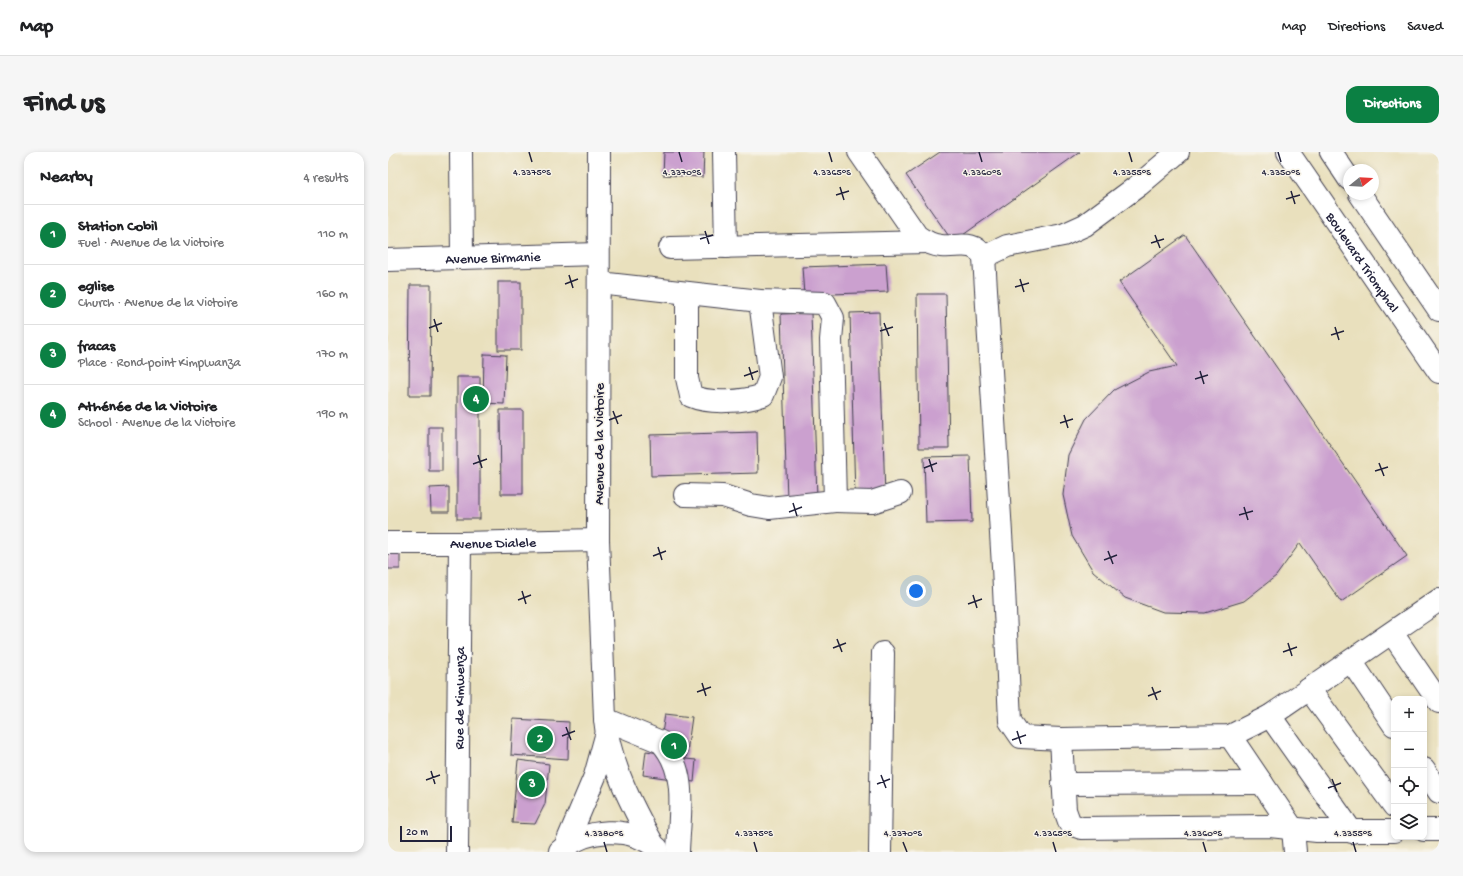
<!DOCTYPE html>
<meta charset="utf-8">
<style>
body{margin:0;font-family:"Gochi Hand",sans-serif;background:#f6f6f6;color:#202124}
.controls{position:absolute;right:12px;bottom:12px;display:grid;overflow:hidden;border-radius:8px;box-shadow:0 2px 6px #0003}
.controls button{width:36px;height:36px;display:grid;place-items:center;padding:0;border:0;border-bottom:1px solid #e0e0e0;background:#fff;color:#202124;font:20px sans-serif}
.compass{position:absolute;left:955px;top:12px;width:36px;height:36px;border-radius:50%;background:#fff;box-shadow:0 2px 6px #0003;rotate:72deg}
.scale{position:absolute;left:12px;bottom:10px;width:52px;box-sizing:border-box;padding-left:4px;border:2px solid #22223b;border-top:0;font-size:11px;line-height:14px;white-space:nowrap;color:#22223b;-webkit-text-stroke:3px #f7f3e8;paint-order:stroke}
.you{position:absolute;left:528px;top:439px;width:14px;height:14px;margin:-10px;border:3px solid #fff;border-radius:50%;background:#1a73e8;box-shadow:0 0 0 6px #1a73e833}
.badge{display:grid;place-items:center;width:26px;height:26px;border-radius:50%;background:#0b8043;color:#fff;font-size:13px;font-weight:700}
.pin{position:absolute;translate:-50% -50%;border:2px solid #fff;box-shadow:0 1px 4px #0006}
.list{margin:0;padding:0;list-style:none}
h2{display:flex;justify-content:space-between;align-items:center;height:52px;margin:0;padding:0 16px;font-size:17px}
h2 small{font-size:13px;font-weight:400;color:#757577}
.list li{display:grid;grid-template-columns:26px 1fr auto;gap:12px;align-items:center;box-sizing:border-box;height:60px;padding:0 16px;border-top:1px solid #e0e0e0}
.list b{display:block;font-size:15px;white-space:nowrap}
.list p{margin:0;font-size:13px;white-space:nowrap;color:#757577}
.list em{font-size:13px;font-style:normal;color:#757577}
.icon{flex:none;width:22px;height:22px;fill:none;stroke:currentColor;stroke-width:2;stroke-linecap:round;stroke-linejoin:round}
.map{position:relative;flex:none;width:1051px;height:700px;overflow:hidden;border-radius:12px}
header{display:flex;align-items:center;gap:24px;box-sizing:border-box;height:56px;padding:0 20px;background:#fff;border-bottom:1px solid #e0e0e0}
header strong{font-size:19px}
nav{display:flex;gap:22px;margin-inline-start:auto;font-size:14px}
.intro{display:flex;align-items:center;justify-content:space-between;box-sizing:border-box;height:96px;padding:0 24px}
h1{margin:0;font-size:28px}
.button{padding:10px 18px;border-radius:12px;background:#0b8043;color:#fff;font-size:14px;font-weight:700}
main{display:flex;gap:24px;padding:0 24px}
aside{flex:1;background:#fff;border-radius:12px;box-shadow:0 2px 6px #0003}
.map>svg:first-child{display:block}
.building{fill:#cba0cf}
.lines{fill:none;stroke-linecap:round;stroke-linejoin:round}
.minor-casing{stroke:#403e4e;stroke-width:24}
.major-casing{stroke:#403e4e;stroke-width:24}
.highway-casing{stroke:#403e4e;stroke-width:24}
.minor{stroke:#fff;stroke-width:22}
.major{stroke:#fff;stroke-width:22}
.highway{stroke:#fff;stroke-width:22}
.ticks{fill:none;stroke:#22223b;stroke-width:1.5}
.labels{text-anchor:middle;stroke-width:3;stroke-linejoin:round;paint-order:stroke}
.street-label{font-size:14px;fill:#22223b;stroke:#f7f3e8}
.ticks-label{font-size:10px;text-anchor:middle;fill:#22223b;stroke:#f7f3e8;stroke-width:3;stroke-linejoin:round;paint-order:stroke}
</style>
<header>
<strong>Map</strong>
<nav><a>Map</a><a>Directions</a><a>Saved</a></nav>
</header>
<div class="intro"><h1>Find us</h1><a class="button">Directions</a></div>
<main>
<aside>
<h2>Nearby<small>4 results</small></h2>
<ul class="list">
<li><span class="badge">1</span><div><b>Station Cobil</b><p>Fuel · Avenue de la Victoire</p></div><em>110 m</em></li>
<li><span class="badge">2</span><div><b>eglise</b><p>Church · Avenue de la Victoire</p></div><em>160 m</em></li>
<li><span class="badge">3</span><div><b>fracas</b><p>Place · Rond-point Kimpwanza</p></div><em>170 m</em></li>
<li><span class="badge">4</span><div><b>Athénée de la Victoire</b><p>School · Avenue de la Victoire</p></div><em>190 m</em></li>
</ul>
</aside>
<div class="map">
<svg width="1051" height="700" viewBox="0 0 1051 700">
<rect width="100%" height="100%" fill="#f7f3e8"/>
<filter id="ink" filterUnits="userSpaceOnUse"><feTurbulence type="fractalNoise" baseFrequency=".025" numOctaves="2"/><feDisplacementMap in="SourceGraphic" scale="8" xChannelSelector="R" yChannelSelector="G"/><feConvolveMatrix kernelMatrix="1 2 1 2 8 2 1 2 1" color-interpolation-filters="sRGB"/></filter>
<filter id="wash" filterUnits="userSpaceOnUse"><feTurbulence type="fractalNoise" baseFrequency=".012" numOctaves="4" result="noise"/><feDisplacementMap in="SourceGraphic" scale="16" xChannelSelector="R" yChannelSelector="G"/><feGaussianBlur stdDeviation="0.9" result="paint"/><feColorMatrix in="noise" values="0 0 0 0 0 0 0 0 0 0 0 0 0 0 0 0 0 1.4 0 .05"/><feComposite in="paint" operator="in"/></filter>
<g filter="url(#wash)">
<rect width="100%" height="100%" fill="#e9e0bd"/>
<g id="blocks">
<g class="building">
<path d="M276 0H316L315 25 275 23Z"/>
<path d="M552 0H692L565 90 518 23Z"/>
<path d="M797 83 1019 404 953 450 912 391 888 424 856 449 817 461 775 460 737 446 705 419 684 384 675 343 680 303 698 267 726 238 761 220 789 214 731 130Z"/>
<path d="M498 112 500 140 416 143 414 115Z"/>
<rect x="110" y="130" width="23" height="68"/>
<path d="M22 133H43L42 244H21Z"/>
<path d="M529 142H558L561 296H531Z"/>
<path d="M491 160 497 344 467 345 462 161Z"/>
<path d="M423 161 429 346 399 347 393 162Z"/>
<path d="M96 202 118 203 116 252 95 251Z"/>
<rect x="69" y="225" width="23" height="142"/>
<path d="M112 258H135V342H113Z"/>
<rect x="41" y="275" width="13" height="44"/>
<path d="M369 280 370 321 263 324 262 283Z"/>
<path d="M582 304 584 370 538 371 536 305Z"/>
<path d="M61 335V360H43L42 336Z"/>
<path d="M12 401V417H0V402Z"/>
<path d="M277 562 304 565 298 607 308 608 306 630 255 623 258 599 271 601Z"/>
<path d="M125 567 181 570 180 607 123 603Z"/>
<path d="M130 608 161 612 157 652 147 672 124 671Z"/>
</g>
</g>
</g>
<g filter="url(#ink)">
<use href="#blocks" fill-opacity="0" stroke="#403e4e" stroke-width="1"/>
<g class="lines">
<g class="minor-casing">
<g id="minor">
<path d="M73 0 74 106"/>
<path d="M336 0 338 95"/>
<path d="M471 0 529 84C536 89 544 93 553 94 570 96 585 87 596 105L615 414 622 569 633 585 673 587 842 584 882 564 1051 448"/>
<path d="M282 96 539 90"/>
<path d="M596 105 619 94 675 83 697 73 751 33 790 0"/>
<path id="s1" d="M0 108 210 102"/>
<path d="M211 131 372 149 437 151 445 166 443 188 447 349 484 350 512 341"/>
<path d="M299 141V226L303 244C321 252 356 250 375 243L382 225 372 149"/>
<path d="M297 343 335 344 363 353 381 356 447 349"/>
<path id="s2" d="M0 391H72L210 388"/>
<path d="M1004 481 1051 550"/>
<path d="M963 509 1006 573"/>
<path d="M921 537 1006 654"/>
<path d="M882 564 964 680"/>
<path d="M217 567 273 590C301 620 291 663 290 700"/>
<path d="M842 584 905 677 907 700"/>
<path d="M673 587 677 658 682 672 693 676 882 674 929 679H1006"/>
<path d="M1036 617 1051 640"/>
<path d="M675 632 874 631"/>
<path d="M1036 678H1051"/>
<path id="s3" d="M69 700 72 391"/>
<path d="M492 700 495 501"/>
</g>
</g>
<g class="major-casing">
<g id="major">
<path d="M211 0 210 388 217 567C221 611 245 656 266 694"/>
<path d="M177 695 207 624 218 584"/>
<path d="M172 699C198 676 241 673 269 696"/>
</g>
</g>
<g class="highway-casing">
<g id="highway">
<path id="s4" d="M900 0 1051 220"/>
<path d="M943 0 961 27"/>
<path d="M972 42 1051 158"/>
</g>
</g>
<use href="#minor" class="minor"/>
<use href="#major" class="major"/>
<use href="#highway" class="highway"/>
</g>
</g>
<path class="ticks" d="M141 0 144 10M291 0 294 10M441 0 444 10M591 0 594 10M741 0 744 10M890 0 893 10M452 35 456 48M903 39 907 52M448 43 461 39M898 47 912 43M317 79 321 92M767 83 772 96M312 87 325 83M763 91 776 87M181 123 185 136M632 127 636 140M177 132 190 127M627 135 641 131M46 167 50 180M496 171 501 184M947 175 951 188M41 176 54 171M492 179 505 175M943 183 956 179M361 215 365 228M812 219 816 232M356 224 370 219M807 227 820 223M225 259 230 272M676 263 680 276M221 268 234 263M672 271 685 267M90 303 94 316M541 307 545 320M991 311 996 324M85 312 99 307M536 316 549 311M987 319 1000 315M405 351 409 364M856 355 860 368M401 360 414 355M851 363 865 359M270 395 274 408M720 399 725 412M265 404 278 399M716 408 729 403M134 439 138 452M585 443 589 456M130 448 143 443M580 452 594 447M449 487 454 500M900 491 904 504M445 496 458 491M895 500 909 495M314 531 318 544M764 535 769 548M309 540 323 535M760 544 773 539M178 575 183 588M629 579 633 592M174 584 187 579M624 588 638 583M43 619 47 632M493 623 498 636M944 627 949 640M38 628 52 623M489 632 502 627M940 636 953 631M216 690 219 700M366 690 369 700M515 690 519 700M665 690 668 700M815 690 818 700M965 690 968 700"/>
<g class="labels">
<g class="street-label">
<text dy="5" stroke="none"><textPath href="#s1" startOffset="105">Avenue Birmanie</textPath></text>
<text dy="5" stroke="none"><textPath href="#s4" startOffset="133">Boulevard Triomphal</textPath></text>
<text transform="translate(210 292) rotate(-90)" y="5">Avenue de la Victoire</text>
<text dy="5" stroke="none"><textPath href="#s2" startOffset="105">Avenue Dialele</textPath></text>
<text dy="5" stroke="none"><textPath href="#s3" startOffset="154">Rue de Kimwenza</textPath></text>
</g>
</g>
<g class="ticks-label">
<text x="144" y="23">4.3375°S</text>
<text x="294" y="23">4.3370°S</text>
<text x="444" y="23">4.3365°S</text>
<text x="594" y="23">4.3360°S</text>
<text x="744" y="23">4.3355°S</text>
<text x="893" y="23">4.3350°S</text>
<text x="216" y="684">4.3380°S</text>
<text x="366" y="684">4.3375°S</text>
<text x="515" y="684">4.3370°S</text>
<text x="665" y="684">4.3365°S</text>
<text x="815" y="684">4.3360°S</text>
<text x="965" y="684">4.3355°S</text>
</g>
</svg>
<div class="controls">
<button>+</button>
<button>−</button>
<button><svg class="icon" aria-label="locate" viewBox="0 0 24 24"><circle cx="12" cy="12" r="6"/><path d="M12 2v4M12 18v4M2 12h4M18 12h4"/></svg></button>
<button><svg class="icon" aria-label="layers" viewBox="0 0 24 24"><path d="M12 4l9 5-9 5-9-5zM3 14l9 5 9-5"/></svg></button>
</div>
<svg class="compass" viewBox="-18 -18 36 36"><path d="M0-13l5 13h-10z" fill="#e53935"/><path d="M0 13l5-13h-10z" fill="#757577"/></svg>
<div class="scale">20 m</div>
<div class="you"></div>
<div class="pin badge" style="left:286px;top:594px">1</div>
<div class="pin badge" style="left:152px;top:587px">2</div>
<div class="pin badge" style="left:144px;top:632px">3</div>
<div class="pin badge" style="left:88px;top:247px">4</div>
</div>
</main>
